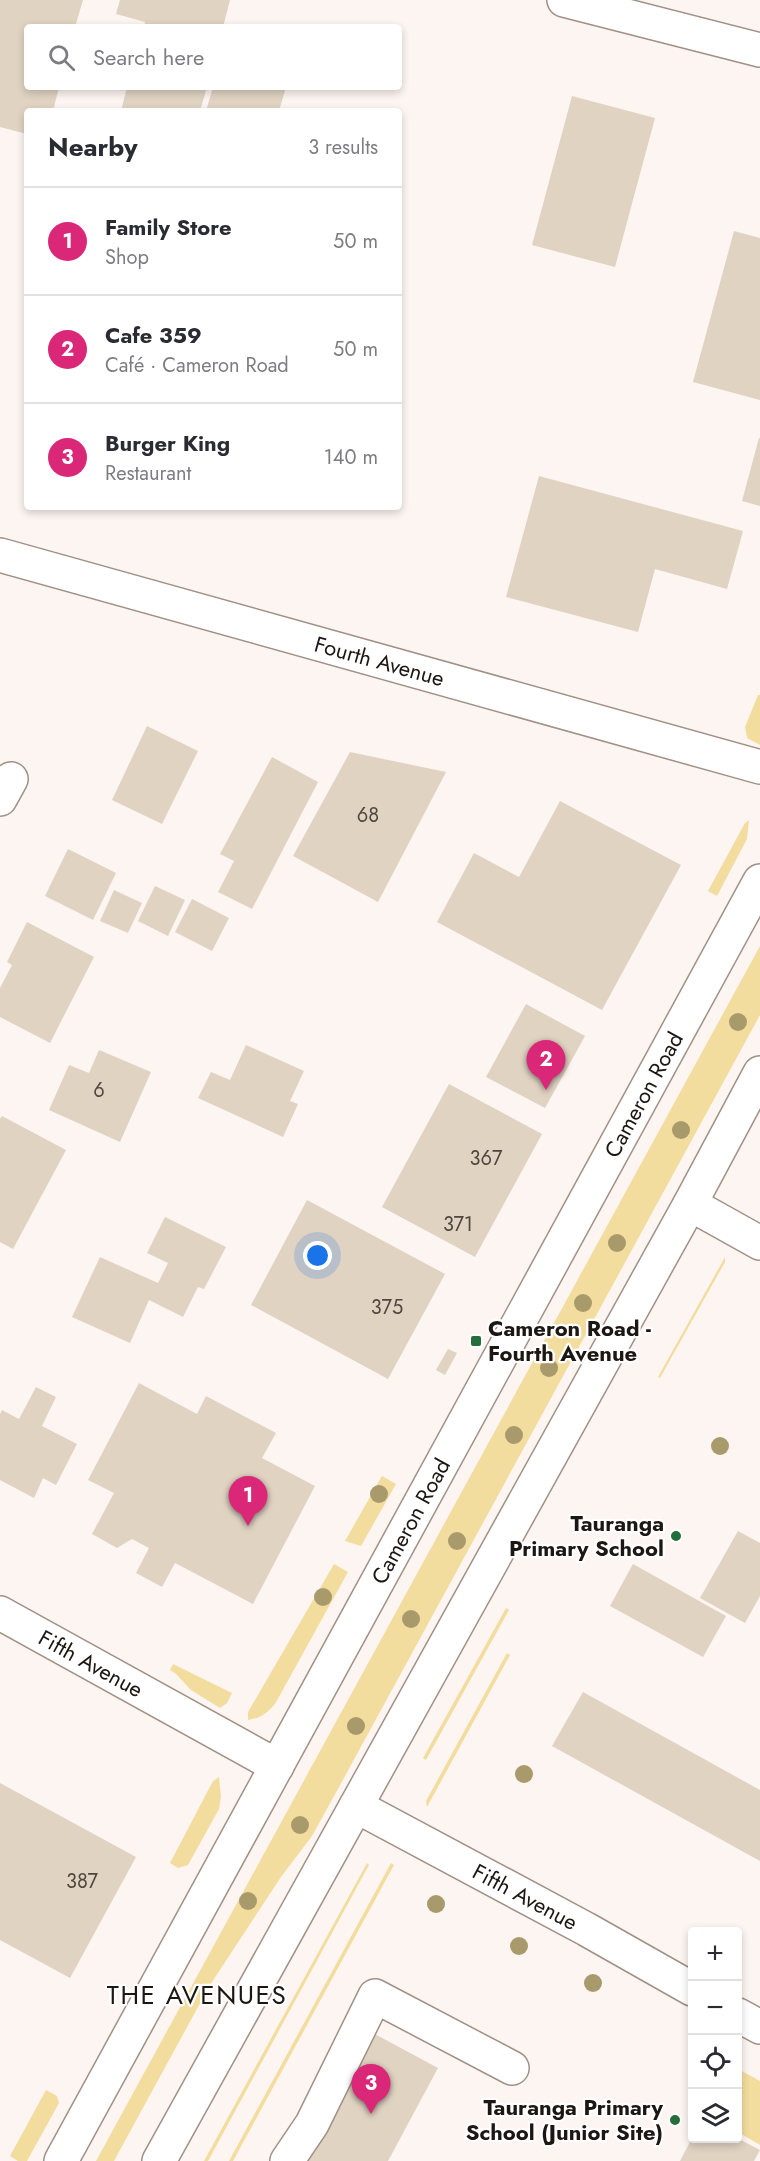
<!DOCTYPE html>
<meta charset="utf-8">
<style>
body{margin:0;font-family:Jost,sans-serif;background:#f7f7f7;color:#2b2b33}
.controls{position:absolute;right:18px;bottom:18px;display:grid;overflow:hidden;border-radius:6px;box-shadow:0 3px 9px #0003}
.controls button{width:54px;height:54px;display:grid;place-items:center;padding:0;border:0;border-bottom:2px solid #e1e1e2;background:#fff;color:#2b2b33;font:30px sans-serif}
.you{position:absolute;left:318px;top:1256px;width:21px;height:21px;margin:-15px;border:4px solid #fff;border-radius:50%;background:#1a73e8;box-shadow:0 0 0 9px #1a73e833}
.badge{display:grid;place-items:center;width:39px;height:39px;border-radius:50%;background:#db2777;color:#fff;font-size:20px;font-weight:700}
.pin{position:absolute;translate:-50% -50px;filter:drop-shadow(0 2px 3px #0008)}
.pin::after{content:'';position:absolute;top:32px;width:21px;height:18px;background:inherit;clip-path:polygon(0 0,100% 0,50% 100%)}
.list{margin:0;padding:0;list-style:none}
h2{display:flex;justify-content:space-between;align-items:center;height:78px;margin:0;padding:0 24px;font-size:26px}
h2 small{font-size:20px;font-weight:400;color:#7c7c81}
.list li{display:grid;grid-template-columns:39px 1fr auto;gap:18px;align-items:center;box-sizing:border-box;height:108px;padding:0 24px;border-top:2px solid #e1e1e2}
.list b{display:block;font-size:22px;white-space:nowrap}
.list p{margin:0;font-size:20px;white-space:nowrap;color:#7c7c81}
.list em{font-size:20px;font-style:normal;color:#7c7c81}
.icon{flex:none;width:33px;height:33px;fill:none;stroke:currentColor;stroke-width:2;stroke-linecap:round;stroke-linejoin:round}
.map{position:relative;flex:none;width:760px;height:2161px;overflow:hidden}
.search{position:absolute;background:#fff;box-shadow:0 3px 9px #0003;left:24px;top:24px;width:378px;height:66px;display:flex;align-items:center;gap:15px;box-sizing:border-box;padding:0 21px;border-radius:6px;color:#7c7c81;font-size:22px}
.panel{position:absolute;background:#fff;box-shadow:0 3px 9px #0003;left:24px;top:108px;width:378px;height:402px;border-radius:6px}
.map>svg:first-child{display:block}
.green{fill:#f2dd9e}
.building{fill:#e0d3c2}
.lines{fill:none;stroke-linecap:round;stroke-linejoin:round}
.minor-casing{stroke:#a19085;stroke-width:36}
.major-casing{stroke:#a19085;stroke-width:36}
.minor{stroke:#fff;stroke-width:33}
.major{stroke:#fff;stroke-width:33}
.tree{fill:#a99a6c}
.poi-dot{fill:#256d3a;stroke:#fff;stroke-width:2}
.labels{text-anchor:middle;stroke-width:4.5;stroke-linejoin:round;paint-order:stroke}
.number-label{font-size:20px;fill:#4e463f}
.street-label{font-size:22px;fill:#1d1713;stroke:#fff}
.poi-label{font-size:22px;font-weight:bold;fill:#1d1713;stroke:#fff;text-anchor:end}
.quarter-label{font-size:26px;letter-spacing:1.5px;fill:#1d1713;stroke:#fff}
</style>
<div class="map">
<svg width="760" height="2161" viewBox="0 0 760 2161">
<rect width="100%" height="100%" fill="#fdf5f1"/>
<g class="green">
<path d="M758 695H760V745L747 738 745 727Z"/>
<path d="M749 820 747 839 717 896 708 891 745 823Z"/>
<path d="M760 946V1015L339 1787 312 1836 281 1877 210 1985 114 2161H96Z"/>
<path d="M725 1257V1262L660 1378 658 1377Z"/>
<path d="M382 1476 396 1484 361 1546 345 1541Z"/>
<path d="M334 1564 348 1572 275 1704C267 1713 261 1718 248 1720V1712Z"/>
<path d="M506 1608 509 1610 426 1760 423 1758Z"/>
<path d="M507 1653 510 1655 427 1807 426 1801Z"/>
<path d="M173 1664 232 1693 227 1703 220 1708 191 1690 176 1674 170 1670Z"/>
<path d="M219 1777 221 1797 219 1809 188 1865 178 1868 170 1863 213 1781Z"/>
<path d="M367 1863 369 1865 208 2161H204Z"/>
<path d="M391 1863 394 1865 233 2161H229Z"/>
<path d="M740 2070 760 2081V2145L738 2132V2074Z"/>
<path d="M46 2090 57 2096 59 2103 27 2161H18L10 2156Z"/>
</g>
<g class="building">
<path d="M0 0H83L75 27H27V87H59L53 111H27V134L0 127Z"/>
<path d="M120 0H230L223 27H144L145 22 116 14Z"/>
<path d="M127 87H207L200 111H121Z"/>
<path d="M213 87H286L279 111H206Z"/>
<path d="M572 96 655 118 615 267 532 245Z"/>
<path d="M734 231 760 238V400L693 382Z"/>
<path d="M759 438H760V506L742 501Z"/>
<path d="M539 476 743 531 727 589 655 569 638 632 506 597Z"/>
<path d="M147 726 198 751 162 824 112 800Z"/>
<path d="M350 752 446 772 378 902 293 856Z"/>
<path d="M272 757 318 782 252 909 218 892 234 861 220 854Z"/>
<path d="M560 801 681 865 602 1010 437 922 474 853 519 877Z"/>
<path d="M68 849 116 873 93 920 45 896Z"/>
<path d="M155 886 185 900 168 936 138 921Z"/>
<path d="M114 890 142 903 128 933 100 921Z"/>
<path d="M192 899 229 918 212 951 175 932Z"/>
<path d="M27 922 94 957 50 1043 0 1017V988L12 965 7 962Z"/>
<path d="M526 1004 585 1036 545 1108 486 1077Z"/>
<path d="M246 1045 304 1071 290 1101 298 1104 283 1137 198 1098 211 1072 230 1080Z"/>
<path d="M99 1050 151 1072 120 1142 49 1110 69 1065 89 1073Z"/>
<path d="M449 1084 542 1134 475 1257 382 1207Z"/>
<path d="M2 1116 66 1150 13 1249 0 1242V1119Z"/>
<path d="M307 1200 445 1274 388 1379 251 1305Z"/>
<path d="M165 1217 226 1247 204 1289 198 1287 183 1317 149 1300 130 1343 72 1317 100 1257 158 1283 168 1263 147 1253Z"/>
<path d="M448 1349 457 1353 445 1375 436 1370Z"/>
<path d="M139 1383 197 1414 206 1396 276 1433 262 1458 315 1486 253 1604 175 1563 162 1587 136 1573 149 1548 132 1539 117 1548 92 1534 114 1493 88 1480Z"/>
<path d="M36 1387 56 1397 42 1426 77 1444 56 1485 43 1478 34 1498 0 1480V1414L2 1410 19 1419Z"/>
<path d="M738 1531 760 1543V1596L745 1623 700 1598Z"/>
<path d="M633 1564 726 1616 703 1657 610 1606Z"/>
<path d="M583 1692 760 1790V1861L552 1746Z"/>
<path d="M0 1783 136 1857 70 1978 0 1940Z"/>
<path d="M371 2032 438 2068 388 2161H306Z"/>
<path d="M692 2138H737L760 2150 754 2161H680Z"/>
</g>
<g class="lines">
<g class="minor-casing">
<g id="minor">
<path d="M564 0 760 50"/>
<path id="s1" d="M0 555 760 767"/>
<path d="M0 799 11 779"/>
<path d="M690 1204 760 1243"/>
<path id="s2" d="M0 1613 277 1766"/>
<path id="s3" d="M356 1806 586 1929 692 1989"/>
<path d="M738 2015 760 2027"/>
<path d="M287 2161 312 2124 375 1996 512 2068"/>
</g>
</g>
<g class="major-casing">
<g id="major">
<path id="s4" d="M61 2161 760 881"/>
<path d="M159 2161 690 1204 760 1073"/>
</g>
</g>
<use href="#minor" class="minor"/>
<use href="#major" class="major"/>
</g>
<g class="tree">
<circle cx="738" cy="1022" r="9"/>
<circle cx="681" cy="1130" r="9"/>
<circle cx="617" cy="1243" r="9"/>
<circle cx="583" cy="1303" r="9"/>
<circle cx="549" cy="1368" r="9"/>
<circle cx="514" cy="1435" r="9"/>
<circle cx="720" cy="1446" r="9"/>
<circle cx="379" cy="1494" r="9"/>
<circle cx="457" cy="1541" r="9"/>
<circle cx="323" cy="1597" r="9"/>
<circle cx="411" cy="1619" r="9"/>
<circle cx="356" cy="1726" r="9"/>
<circle cx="524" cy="1774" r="9"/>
<circle cx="300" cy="1825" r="9"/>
<circle cx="248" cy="1901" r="9"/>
<circle cx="436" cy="1904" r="9"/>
<circle cx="519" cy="1946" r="9"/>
<circle cx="593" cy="1983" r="9"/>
</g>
<g class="poi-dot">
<rect x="470" y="1335" width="12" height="12" rx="3"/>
<circle cx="676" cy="1536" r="6"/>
<circle cx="675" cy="2120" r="6"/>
</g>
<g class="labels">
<g class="number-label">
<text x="368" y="822">68</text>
<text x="99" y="1097">6</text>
<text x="486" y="1165">367</text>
<text x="458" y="1231">371</text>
<text x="387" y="1314">375</text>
<text x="82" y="1888">387</text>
</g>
<g class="street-label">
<text dy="8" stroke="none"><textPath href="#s1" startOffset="394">Fourth Avenue</textPath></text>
<text dy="8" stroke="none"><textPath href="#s4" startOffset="1215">Cameron Road</textPath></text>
<text dy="8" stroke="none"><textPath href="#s4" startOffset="729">Cameron Road</textPath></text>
<text dy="8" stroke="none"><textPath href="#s2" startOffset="104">Fifth Avenue</textPath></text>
<text dy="8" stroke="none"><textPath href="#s3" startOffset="192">Fifth Avenue</textPath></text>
</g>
<g class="poi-label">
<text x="488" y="1336" text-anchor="start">Cameron Road -<tspan x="488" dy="25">Fourth Avenue</tspan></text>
<text x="664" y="1531">Tauranga<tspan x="664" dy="25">Primary School</tspan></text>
<text x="663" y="2115">Tauranga Primary<tspan x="663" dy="25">School (Junior Site)</tspan></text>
</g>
<g class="quarter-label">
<text x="197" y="2004">THE AVENUES</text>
</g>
</g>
</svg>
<div class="controls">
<button>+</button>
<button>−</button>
<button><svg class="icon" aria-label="locate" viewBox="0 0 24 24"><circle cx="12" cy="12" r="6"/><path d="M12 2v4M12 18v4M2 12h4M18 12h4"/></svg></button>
<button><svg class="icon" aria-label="layers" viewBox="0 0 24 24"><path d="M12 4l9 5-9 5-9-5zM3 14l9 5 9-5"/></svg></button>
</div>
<div class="you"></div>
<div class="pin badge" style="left:248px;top:1526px">1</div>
<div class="pin badge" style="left:546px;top:1090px">2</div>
<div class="pin badge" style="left:371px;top:2114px">3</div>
<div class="search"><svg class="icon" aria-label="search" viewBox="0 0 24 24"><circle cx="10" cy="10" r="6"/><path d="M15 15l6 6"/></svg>Search here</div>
<section class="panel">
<h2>Nearby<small>3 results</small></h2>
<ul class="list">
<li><span class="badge">1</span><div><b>Family Store</b><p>Shop</p></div><em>50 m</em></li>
<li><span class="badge">2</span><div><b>Cafe 359</b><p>Café · Cameron Road</p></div><em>50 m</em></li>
<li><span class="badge">3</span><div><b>Burger King</b><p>Restaurant</p></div><em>140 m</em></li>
</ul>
</section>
</div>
